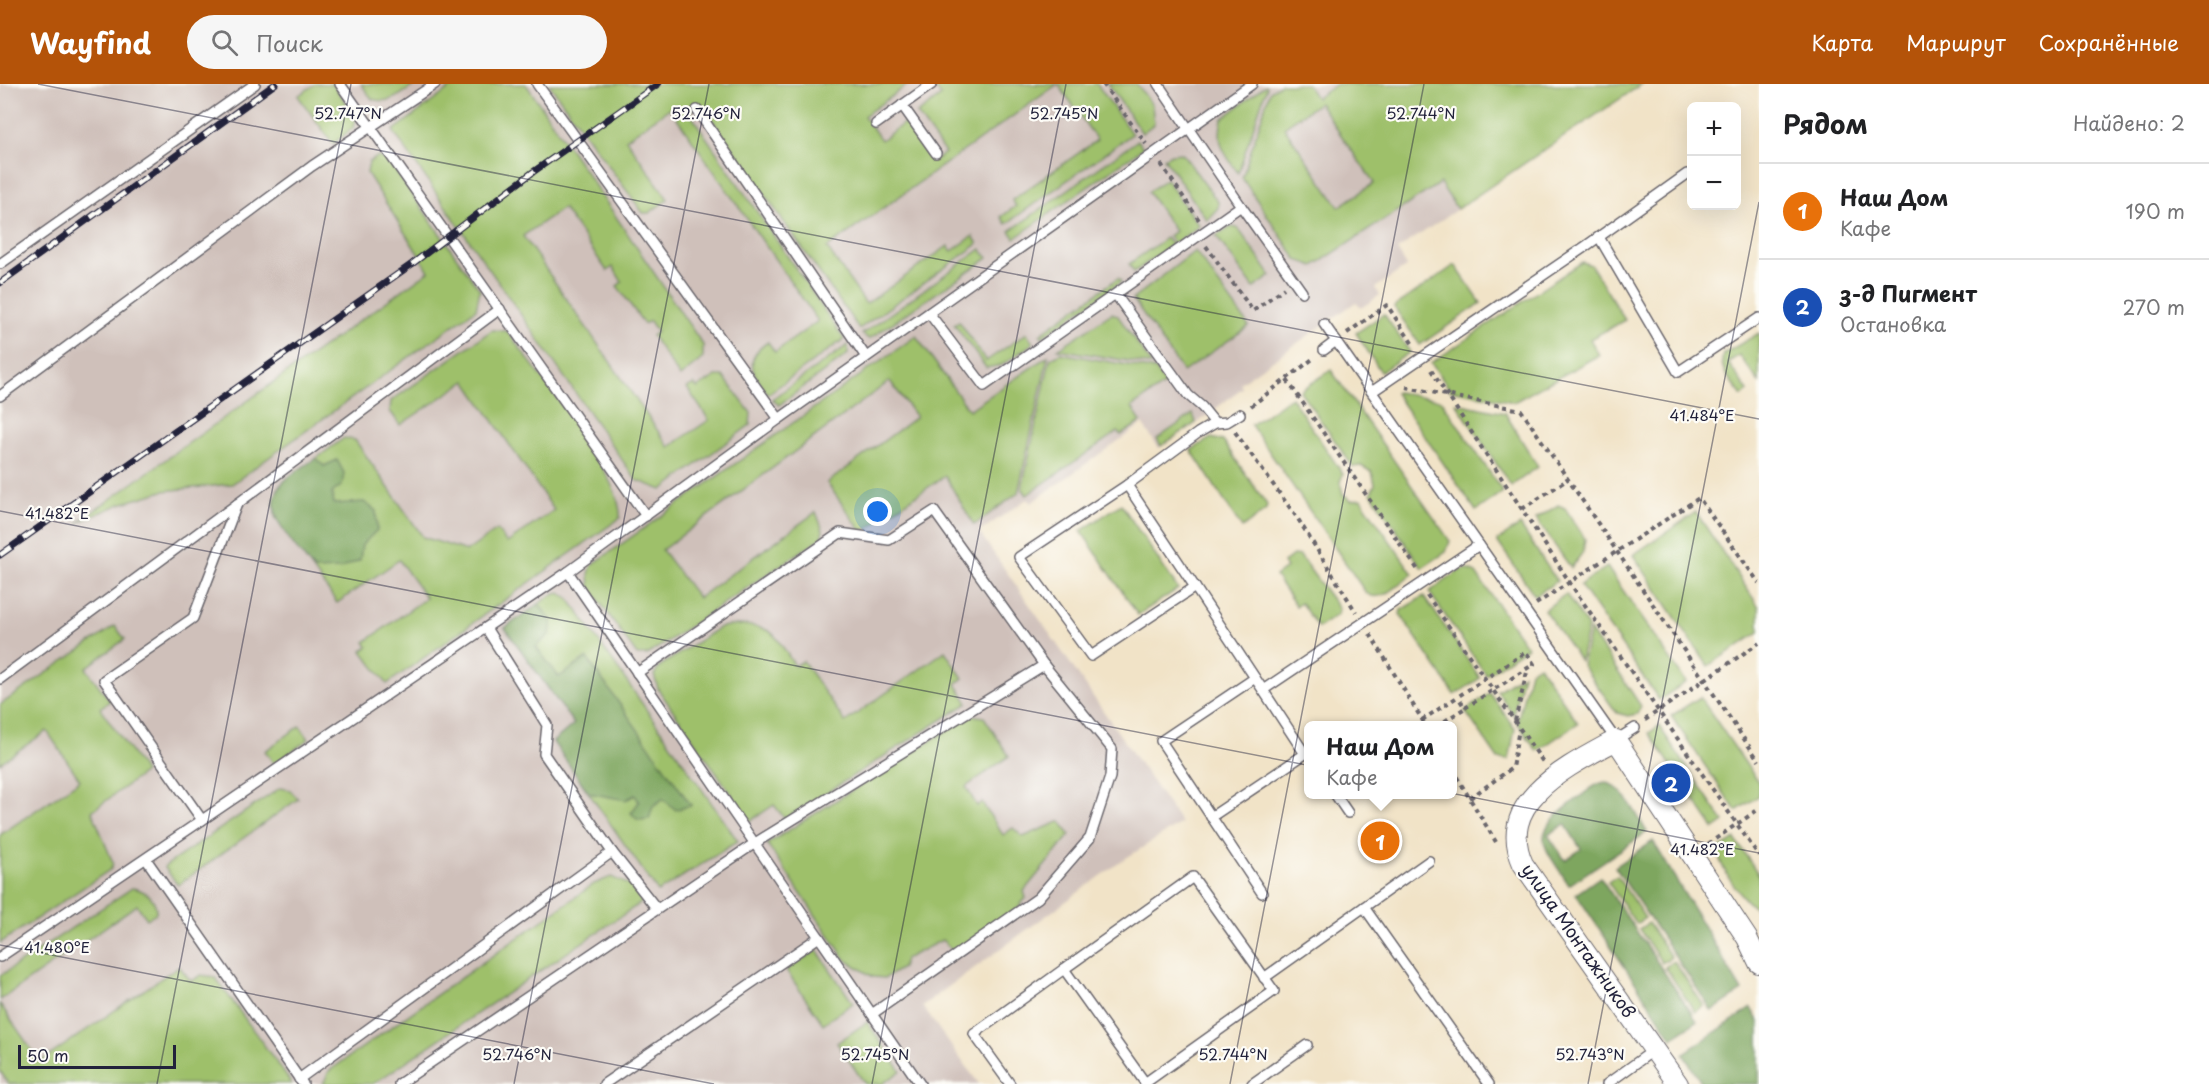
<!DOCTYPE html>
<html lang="ru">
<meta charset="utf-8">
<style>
body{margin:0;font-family:"Playpen Sans",sans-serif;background:#f6f6f6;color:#202124}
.controls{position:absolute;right:18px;top:18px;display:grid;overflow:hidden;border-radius:9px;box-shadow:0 6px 24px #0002}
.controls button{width:54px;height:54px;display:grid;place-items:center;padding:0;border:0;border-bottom:2px solid #e0e0e0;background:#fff;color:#202124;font:30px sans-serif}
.scale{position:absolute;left:18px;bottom:15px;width:158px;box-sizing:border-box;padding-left:6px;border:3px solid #22223b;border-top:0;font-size:16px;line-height:21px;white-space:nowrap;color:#22223b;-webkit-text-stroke:4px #fdfcf7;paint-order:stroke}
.you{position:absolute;left:878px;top:428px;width:21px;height:21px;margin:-15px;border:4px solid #fff;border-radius:50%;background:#1a73e8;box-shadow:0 0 0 9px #1a73e833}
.badge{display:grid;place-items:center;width:39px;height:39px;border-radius:50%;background:#b45309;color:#fff;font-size:20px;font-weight:700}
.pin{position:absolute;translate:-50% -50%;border:3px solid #fff;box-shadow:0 2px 6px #0006}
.popup{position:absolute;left:1304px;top:637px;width:153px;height:78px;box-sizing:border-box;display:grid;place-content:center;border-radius:9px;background:#fff;filter:drop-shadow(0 2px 4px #0005);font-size:20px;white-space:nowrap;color:#757577}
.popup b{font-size:22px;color:#202124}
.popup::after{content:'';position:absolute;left:50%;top:100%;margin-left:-12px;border:12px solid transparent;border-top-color:#fff}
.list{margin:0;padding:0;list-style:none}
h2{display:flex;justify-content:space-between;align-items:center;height:78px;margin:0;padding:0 24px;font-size:26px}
h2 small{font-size:20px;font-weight:400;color:#757577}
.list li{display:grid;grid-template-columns:39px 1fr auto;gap:18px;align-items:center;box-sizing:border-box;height:96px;padding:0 24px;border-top:2px solid #e0e0e0}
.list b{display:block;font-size:22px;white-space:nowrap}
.list p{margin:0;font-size:20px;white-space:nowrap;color:#757577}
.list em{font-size:20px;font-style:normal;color:#757577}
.icon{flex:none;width:33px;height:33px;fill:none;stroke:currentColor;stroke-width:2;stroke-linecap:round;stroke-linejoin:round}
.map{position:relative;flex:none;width:1759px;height:1000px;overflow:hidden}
header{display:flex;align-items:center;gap:36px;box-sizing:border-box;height:84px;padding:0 30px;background:#b45309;color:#fff}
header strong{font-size:28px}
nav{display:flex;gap:33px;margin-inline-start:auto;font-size:21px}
.search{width:420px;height:54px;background:#f6f6f6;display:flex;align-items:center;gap:15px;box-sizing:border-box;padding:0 21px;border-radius:33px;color:#757577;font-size:22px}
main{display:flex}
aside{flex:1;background:#fff}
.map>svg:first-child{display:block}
.industrial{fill:#cfc0ba}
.green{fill:#9ec06a;stroke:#607152;stroke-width:1.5;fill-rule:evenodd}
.forest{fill:#7ea65e;stroke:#50644c;stroke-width:1.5;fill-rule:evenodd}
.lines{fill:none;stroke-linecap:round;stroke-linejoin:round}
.lane-casing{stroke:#6a666c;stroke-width:12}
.street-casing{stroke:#6a666c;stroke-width:22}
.path{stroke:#6a666c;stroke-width:4;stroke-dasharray:4.5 4.5;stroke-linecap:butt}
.lane{stroke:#fff;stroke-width:9}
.street{stroke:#fff;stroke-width:20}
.rail-casing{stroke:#22223b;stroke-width:7}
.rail{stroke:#fdfcf7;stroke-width:4.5;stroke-dasharray:14;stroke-linecap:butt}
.ticks{fill:none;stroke:#22223b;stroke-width:1.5;stroke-opacity:0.45}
.labels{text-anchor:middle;stroke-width:4.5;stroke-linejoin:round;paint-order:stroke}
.street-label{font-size:18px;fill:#22223b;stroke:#fdfcf7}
.ticks-label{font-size:15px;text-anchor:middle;fill:#22223b;stroke:#fdfcf7;stroke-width:4.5;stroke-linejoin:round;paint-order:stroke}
</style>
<header>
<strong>Wayfind</strong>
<div class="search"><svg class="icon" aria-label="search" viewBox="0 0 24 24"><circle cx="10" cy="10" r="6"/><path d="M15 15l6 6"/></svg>Поиск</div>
<nav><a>Карта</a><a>Маршрут</a><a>Сохранённые</a></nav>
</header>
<main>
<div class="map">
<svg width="1759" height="1000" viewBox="0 0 1759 1000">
<rect width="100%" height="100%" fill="#fdfcf7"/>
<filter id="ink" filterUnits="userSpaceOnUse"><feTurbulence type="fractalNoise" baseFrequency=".0167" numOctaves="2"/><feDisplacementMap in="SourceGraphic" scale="12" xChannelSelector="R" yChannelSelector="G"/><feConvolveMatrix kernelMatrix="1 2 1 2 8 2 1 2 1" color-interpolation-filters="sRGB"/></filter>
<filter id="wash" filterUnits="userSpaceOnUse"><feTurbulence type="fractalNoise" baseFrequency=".008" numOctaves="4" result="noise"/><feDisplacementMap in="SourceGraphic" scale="24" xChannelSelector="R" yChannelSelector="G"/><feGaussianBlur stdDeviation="1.35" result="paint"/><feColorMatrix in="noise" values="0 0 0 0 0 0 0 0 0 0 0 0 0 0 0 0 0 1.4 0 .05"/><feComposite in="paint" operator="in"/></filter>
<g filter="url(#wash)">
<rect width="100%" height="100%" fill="#f1e3c7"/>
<path class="industrial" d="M0 0H1642L1397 166 1407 182 1375 204 1380 211 1361 224 1356 218 1276 274 1240 299 1242 304 1196 340 1159 364 1142 340 1031 419 1027 415 979 448 1181 739 1123 776 922 922 979 1000H0Z"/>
<g class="green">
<path d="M315 0H333L356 32 353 44 333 60 298 12Z"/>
<path d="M361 0H416C402 10 390 21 372 15Z"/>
<path d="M456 0H526L703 261V274L680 293 652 252 657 248 650 237 644 240 617 202 622 198 613 183 607 187 563 124 523 152 669 363 709 336 687 304 694 300 697 304 716 292H723L751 329 750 341 662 406 636 396 393 47Z"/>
<path d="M549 0H909L864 32 881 56 907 37 935 76 945 69 917 30 941 12 935 4 941 0H1097L1132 50 1006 140 1001 133 1016 122 1012 116 1097 56 1058 0 827 164 866 220 948 162 952 167 973 152 978 160 859 245 701 20 689 28 844 255 768 310C753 290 742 275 768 258L775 268 818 237 670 24 626 55 668 115 649 129H643Z"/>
<path d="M1108 0H1137L1152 21 1154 40 1142 49Z"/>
<path d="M1281 0H1307L1316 14 1337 0H1642L1457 125 1440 99 1314 182 1297 176 1242 94 1270 7ZM1319 19 1374 99 1339 123 1284 43Z"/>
<path d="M1266 1 1267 3 1238 89C1224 68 1216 61 1222 35Z"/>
<path d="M1138 56 1143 64 1015 154 1010 147Z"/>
<path d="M1182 69 1218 118V124L1207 136 1164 74 1171 70Z"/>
<path d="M377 73 387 75 480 206 476 225 232 400 163 407 120 420 77 439 429 187 367 89 369 78Z"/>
<path d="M1166 95 1199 142 1174 160 1169 152 1175 147 1148 108Z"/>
<path d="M1231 143 1238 144 1271 192 1254 204 1216 152Z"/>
<path d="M1166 154 1172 161 1134 188 1129 180Z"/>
<path d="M981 165 988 174 869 255 862 250Z"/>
<path d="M1195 167 1249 242 1183 288 1133 215Z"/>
<path d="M1582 178 1591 181 1625 236 1590 255 1599 271 1514 318 1450 306 1431 279Z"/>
<path d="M1455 181 1481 219 1420 261 1394 223Z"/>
<path d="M1118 194 1121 198 1042 253 1040 250Z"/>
<path d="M1112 229 1118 232 1152 281 1058 265Z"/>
<path d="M1384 230 1410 268 1381 288 1356 249Z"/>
<path d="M959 237 986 277 1027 249 1033 259 1002 281 986 284 954 240Z"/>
<path d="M492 246 507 247C533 283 624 394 620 434L387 600 362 567 368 563 365 558 426 514 399 476 337 519 275 433 274 419 279 402 344 354 355 356 423 453 467 467 497 446 507 459 554 426 466 297 400 341 390 327 391 317Z"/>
<path d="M1759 249V298L1739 271 1728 279 1748 307 1742 312C1733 299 1718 287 1723 270Z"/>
<path d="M916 252 969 326 1048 272 1018 409 974 441 945 392 862 448 827 399 916 333 890 297 662 466 698 514 816 428 823 446 821 454 647 571H637L590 504 589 489 592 481Z"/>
<path d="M848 261V270L779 321 772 315Z"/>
<path d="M1060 269 1156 286 1165 300 1132 323 1141 338 1121 351 1117 348 1027 411 1022 404 1050 275Z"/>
<path d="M1331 286 1450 457 1446 468 1422 484 1371 409 1375 400 1372 388 1361 382 1353 383 1300 307Z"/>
<path d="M1397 308 1441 316 1503 408 1476 427 1395 309Z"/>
<path d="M1291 313 1343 390 1340 398 1343 410 1351 416 1361 415 1413 490C1400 499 1381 521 1366 509L1251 341Z"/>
<path d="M1456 319 1505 329 1538 383 1511 402Z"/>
<path d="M1193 330 1196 339 1161 362 1157 355Z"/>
<path d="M1211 354 1223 357 1267 421 1266 426 1242 444 1191 366Z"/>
<path d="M1121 420 1178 505 1138 531 1081 447Z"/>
<path d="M1558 421 1565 424 1585 455 1583 468 1571 484 1536 435Z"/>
<path d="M1696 428 1759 523V548L1708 582 1633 471Z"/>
<path d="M1520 441 1557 497 1535 512 1497 457Z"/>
<path d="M1293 471 1300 472 1339 525 1338 530 1318 544 1301 519 1296 522 1275 492 1286 484 1283 479Z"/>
<path d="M1607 483 1686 598 1659 616 1580 501Z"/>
<path d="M1467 485 1476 489 1527 563 1486 591 1429 508 1461 486Z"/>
<path d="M559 509 568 513 738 757 658 808 553 658 574 640 505 544 550 512Z"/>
<path d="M1566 510 1588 543 1580 577 1544 526Z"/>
<path d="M1424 512 1480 594 1455 611 1400 530 1401 526Z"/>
<path d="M737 541C777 542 774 551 795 582L803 577 845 638 945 567 963 594 956 600 968 619 785 735 774 721 750 737 658 605 654 591 660 582 720 543Z"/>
<path d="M115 542 125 555 86 584 110 617 100 624 145 688 92 727 113 779 111 785 0 859V751L80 696 47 647 0 679V621Z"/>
<path d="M1590 546 1641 622 1637 630 1628 632 1617 629 1582 581Z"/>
<path d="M1539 581 1578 639 1537 667 1517 638 1530 587Z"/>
<path d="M1523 590 1513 631 1497 607Z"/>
<path d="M1490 609 1515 645 1509 676 1498 675 1465 627Z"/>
<path d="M1700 613 1759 699V712L1736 727 1671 632Z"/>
<path d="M971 631 984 633 1009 672 966 703 977 722 982 719 1003 751 1013 744 1023 753 1061 737 1070 751 1024 807 1026 814 1017 825 955 869 942 856 905 875 902 884 885 894 873 893 846 876 767 760Z"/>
<path d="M300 642 309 655 274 680 265 667Z"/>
<path d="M1659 642 1724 738 1714 745 1649 649Z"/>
<path d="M280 704 290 706 298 715 178 801 164 783Z"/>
<path d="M1735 755 1759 791V826C1746 823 1714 777 1719 765Z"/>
<path d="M1617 792 1645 834 1636 840 1608 798Z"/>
<path d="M611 793 630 801 642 818 373 1000H323L329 987 594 800Z"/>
<path d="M132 804C145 806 157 814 156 829L147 835 137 821 0 916V892Z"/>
<path d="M1648 839 1671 873 1662 879 1639 845Z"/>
<path d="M817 866 853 919 823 940 786 886Z"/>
<path d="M1674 877 1704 922 1695 928 1665 883Z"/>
<path d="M179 882 191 897 201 891 215 893 292 1000H9L0 987V920L40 978Z"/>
<path d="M867 938 901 987 882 1000H865L837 959Z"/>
</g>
<g class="forest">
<path d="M316 374 324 382 337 376 344 389 342 401 332 409 334 420 364 418 376 427 377 446 362 461 360 476 340 485 314 486C298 465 262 432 279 404 286 392 305 382 316 374Z"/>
<path d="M539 520 552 538 550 550 536 563 559 593 587 574 691 721 676 726 663 715 653 722 649 735 638 736 631 729 639 718 635 711 626 716 589 709 553 658 574 640 505 544Z"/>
<path d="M1605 698C1625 703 1637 732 1647 748L1569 801C1542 759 1528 752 1573 718 1583 711 1593 700 1605 698ZM1565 740 1581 765 1565 776 1548 751Z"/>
<path d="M1653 757 1742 907 1712 927 1615 783Z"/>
<path d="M1600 793 1697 937 1672 954 1576 810Z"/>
<path d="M1751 924 1759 938V1000H1702L1683 970Z"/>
</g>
</g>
<g filter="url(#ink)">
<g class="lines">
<g class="lane-casing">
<g id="lane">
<path d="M340 0 646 432"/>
<path d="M537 0 779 335 1252 0"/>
<path d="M902 21 936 69"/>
<path d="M697 26 866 273"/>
<path d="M876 40 932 0"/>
<path d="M1241 122 1302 208"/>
<path d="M1599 153 1678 288 1759 234"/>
<path d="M0 180 255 0"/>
<path d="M1116 211 1188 311 1202 323 1215 339"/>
<path d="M929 229 984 302 1241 122 1158 0"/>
<path d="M1324 240 1616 656 1635 644"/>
<path d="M1324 266 1336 257"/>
<path d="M1373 307 1586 162 1687 90"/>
<path d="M0 312 312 82 435 0"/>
<path d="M1240 330 1227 338 1215 339 1198 349 1127 401 1019 473 1091 572 1195 503 1263 606"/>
<path d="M779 335 568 488 920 1000"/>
<path d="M1127 401 1195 503"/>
<path d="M486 544 547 641 544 670 612 768"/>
<path d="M1255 594 1161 657 1262 809"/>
<path d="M0 595 237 420"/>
<path d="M1335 710 1348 729"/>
<path d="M1211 733 1305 670 1263 606 1479 461"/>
<path d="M202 736 104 596 193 534 237 420 500 225"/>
<path d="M146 775 303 1000"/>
<path d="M1364 823 1429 777"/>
<path d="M0 873 568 488"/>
<path d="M1064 885 1193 793 1274 907 1145 999"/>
<path d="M1264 894 1364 823 1489 1000"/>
<path d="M872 930 1038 814 1090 754 1110 693 1112 665 1044 581"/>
<path d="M299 995 612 768 657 825"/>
<path d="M399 1000 755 759 1044 581 934 427 889 456 840 449 637 589"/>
<path d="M604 1000 819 853"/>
<path d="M1010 1000 974 950 1064 885 1146 1000"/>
<path d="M1252 1000 1307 961"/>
<path d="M1607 1000 1654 966"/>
</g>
</g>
<g class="street-casing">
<path id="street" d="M1678 1000 1523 780C1494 716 1571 681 1616 656L1747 854 1759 879"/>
</g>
<g class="path">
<path d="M1103 0 1146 60"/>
<path d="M1161 80 1199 136"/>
<path d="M1206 162 1253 227 1284 204"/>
<path d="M1347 249 1387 221 1414 262"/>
<path d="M1431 286 1578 511 1759 772"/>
<path d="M1287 296 1418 486"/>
<path d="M1406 303 1521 326 1759 677"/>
<path d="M1251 322 1314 274"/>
<path d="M1235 348 1298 435 1356 528"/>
<path d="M1522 425 1567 396"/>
<path d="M1427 511 1543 678"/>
<path d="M1536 520 1699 414 1759 499"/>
<path d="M1370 550 1426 642"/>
<path d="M1422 636 1526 568 1534 580 1465 624 1458 613"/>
<path d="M1645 636 1759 559"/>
<path d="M1515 637 1528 584"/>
<path d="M1437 642 1465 624"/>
<path d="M1452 685 1496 758"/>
<path d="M1470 714 1512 684 1519 645"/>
<path d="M1708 760 1759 725"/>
</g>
<use href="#lane" class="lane"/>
<use href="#street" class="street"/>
<g class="rail-casing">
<g id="rail">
<path d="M0 199 275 0"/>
<path d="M0 471 412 180 533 88 658 0"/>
</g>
</g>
<use href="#rail" class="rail"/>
</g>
</g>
<path class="ticks" d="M38 0 1759 335M0 427 1759 769M0 861 714 1000M157 1000 351 0M514 1000 709 0M872 1000 1066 0M1230 1000 1424 0M1588 1000 1759 118"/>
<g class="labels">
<g class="street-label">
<text transform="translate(1578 857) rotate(55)" y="6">улица Монтажников</text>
</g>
</g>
<g class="ticks-label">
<text x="348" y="35">52.747°N</text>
<text x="706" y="35">52.746°N</text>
<text x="1064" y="35">52.745°N</text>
<text x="1421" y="35">52.744°N</text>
<text x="1702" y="337">41.484°E</text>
<text x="57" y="435">41.482°E</text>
<text x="1702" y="771">41.482°E</text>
<text x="57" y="869">41.480°E</text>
<text x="517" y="976">52.746°N</text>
<text x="875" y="976">52.745°N</text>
<text x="1233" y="976">52.744°N</text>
<text x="1590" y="976">52.743°N</text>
</g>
</svg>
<div class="controls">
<button>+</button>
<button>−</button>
</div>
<div class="scale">50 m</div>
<div class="you"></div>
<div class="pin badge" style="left:1380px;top:757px;background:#e8710a">1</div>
<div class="popup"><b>Наш Дом</b>Кафе</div>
<div class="pin badge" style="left:1671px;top:699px;background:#1a4fb4">2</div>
</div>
<aside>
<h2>Рядом<small>Найдено: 2</small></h2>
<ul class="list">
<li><span class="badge" style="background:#e8710a">1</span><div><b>Наш Дом</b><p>Кафе</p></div><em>190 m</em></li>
<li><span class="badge" style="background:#1a4fb4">2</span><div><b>з-д Пигмент</b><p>Остановка</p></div><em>270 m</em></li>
</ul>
</aside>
</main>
